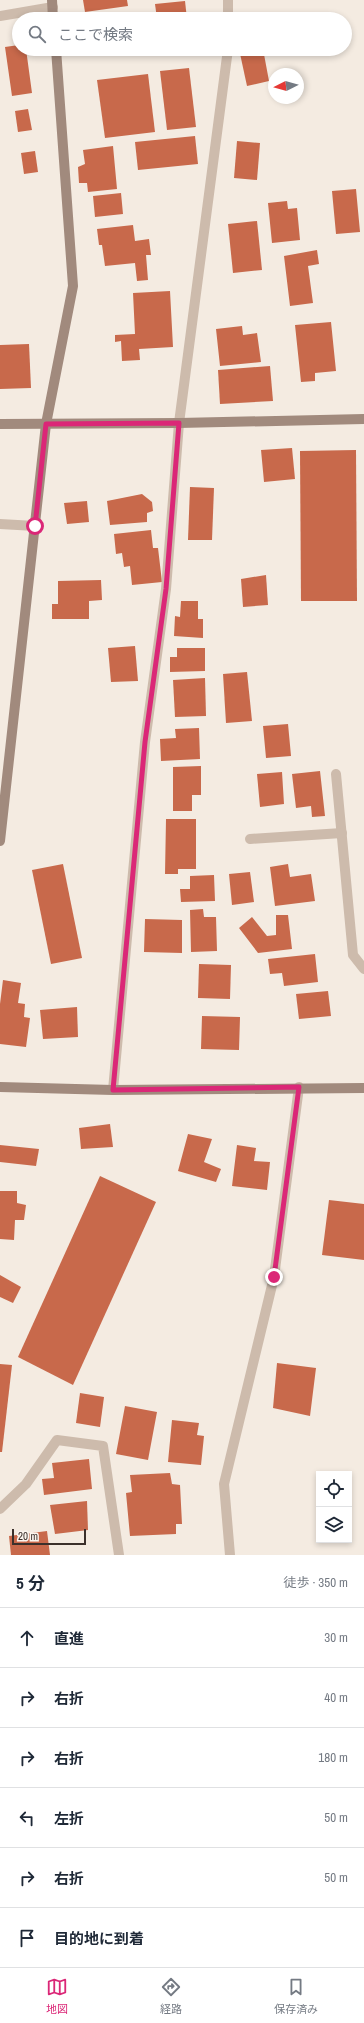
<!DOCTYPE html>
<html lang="ja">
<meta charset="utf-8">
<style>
body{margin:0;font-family:"Archivo Narrow","Noto Sans JP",sans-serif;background:#f2f2f3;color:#1f2937}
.controls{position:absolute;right:12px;bottom:12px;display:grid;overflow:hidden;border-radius:0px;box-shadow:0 2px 6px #0003}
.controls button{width:36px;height:36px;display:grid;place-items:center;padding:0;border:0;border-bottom:1px solid #e0e1e3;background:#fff;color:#1f2937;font:20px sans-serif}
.compass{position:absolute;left:268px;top:68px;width:36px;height:36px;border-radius:50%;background:#fff;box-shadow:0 2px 6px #0003;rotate:264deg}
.scale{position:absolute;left:12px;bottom:10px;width:74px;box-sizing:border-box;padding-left:4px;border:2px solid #3b302b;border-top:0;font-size:11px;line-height:14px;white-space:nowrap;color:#3b302b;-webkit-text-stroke:3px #fbf5ee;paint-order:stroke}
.stop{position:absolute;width:12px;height:12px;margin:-9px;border:3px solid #db2777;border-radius:50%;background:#fff}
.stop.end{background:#db2777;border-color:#fff;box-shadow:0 1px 4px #0008}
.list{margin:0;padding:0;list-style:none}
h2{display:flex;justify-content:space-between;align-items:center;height:52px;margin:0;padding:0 16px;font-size:17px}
h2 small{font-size:13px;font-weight:400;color:#747a83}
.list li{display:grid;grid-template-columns:26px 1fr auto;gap:12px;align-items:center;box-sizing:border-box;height:60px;padding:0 16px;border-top:1px solid #e0e1e3}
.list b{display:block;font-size:15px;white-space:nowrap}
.list em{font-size:13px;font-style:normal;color:#747a83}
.icon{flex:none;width:22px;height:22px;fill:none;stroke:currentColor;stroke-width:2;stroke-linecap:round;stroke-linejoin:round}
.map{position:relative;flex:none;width:364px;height:1555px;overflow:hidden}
.search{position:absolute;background:#fff;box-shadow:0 2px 6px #0003;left:12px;right:12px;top:12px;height:44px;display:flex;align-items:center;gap:10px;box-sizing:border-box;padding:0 14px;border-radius:22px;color:#747a83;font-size:15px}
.sheet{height:412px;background:#fff}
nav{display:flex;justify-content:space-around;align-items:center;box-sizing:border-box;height:56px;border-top:1px solid #e0e1e3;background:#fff;font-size:11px;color:#747a83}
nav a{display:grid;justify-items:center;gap:2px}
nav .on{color:#db2777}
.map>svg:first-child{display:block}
.building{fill:#c8694b}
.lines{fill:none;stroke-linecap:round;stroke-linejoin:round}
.street{stroke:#cdbbac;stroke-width:10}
.secondary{stroke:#a18a7d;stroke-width:10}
.route{stroke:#db2777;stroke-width:5}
</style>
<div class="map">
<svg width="364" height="1555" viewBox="0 0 364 1555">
<rect width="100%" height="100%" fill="#f4ebe1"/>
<g class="building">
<path d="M83 0H127L128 6 85 12Z"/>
<path d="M185 1 187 19H157L155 4Z"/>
<path d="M19 45V49H26L32 93 12 96 5 47Z"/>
<path d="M239 49H263L269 81 247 86Z"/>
<path d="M189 68 196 127 167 130 160 71Z"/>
<path d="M148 74 155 132 105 138 97 80Z"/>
<path d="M28 109 32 130 18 132 15 111Z"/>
<path d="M195 136 198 164 138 170 135 142Z"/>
<path d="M237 141 260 143 257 180 234 178Z"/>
<path d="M113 146 117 189 88 192 87 183H79L78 167 85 164 83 150Z"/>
<path d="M35 151 38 172 24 174 21 153Z"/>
<path d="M356 189 360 232 336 234 332 191Z"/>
<path d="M121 193 123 214 95 217 93 196Z"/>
<path d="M287 201 288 209 297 208 300 240 272 243 268 203Z"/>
<path d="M257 221 262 270 233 273 228 224Z"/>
<path d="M133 225 135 241 149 239 151 255H146L148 280 137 281 135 263 105 266 102 245H99L97 229Z"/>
<path d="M317 250 319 264 308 266 313 303 290 306 284 256Z"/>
<path d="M170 291 173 347 139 349 140 360 122 361 121 341 115 342V335L135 334 133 293Z"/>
<path d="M331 322 336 371 315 373V381L301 382 295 325Z"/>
<path d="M242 326 243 335 257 333 261 362 220 366 216 329Z"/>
<path d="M29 344 31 388 0 389V345Z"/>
<path d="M270 366 273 401 220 404 218 370Z"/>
<path d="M292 448 295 479 264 482 261 450Z"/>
<path d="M356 450 357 601H301L300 451Z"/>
<path d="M190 487 214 488 212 540H188Z"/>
<path d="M142 494 152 502 153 511 147 513V522L110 525 107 501Z"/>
<path d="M87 501 89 522 67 524 64 503Z"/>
<path d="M151 530 153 548H158L162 582 132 585 130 566 124 567 122 553 116 554 114 534Z"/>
<path d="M266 575 268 605 243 607 241 579Z"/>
<path d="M101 580 102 600 89 601V619H52V604H58V581Z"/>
<path d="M181 601H198V619H203V638L174 636 175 616 180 617Z"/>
<path d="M135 646 138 681 111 682 108 648Z"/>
<path d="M177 648H205V671L170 672V657H177Z"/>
<path d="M247 672 252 721 226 723 223 674Z"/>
<path d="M205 678 206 716 175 717 173 680Z"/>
<path d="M288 724 291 756 266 758 263 726Z"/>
<path d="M199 728 200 759 161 761 160 739 176 738 175 729Z"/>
<path d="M201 766V795H192V811H173V767Z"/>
<path d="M320 771 325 816 312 817 311 806 296 808 292 774Z"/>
<path d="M282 772 284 804 260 807 257 774Z"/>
<path d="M166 819H196V869H178V874H165Z"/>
<path d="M63 864 82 958 51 964 32 870Z"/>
<path d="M288 864 290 877 311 874 315 901 275 906 270 867Z"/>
<path d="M250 872 254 902 232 905 229 874Z"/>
<path d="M214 875 215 901 181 902 180 889H190V876Z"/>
<path d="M203 909 204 917H216L217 951 191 952 190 910Z"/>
<path d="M276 915H288L292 949 258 953 239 928 252 917 267 936 276 935Z"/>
<path d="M145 919 182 920V953L144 952Z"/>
<path d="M315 954 318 982 284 986 282 973 270 974 268 959Z"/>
<path d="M199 964 231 965 230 999 198 998Z"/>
<path d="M3 980 21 983 18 1003 25 1004 24 1017 30 1018 26 1047 0 1044V1004Z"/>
<path d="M328 991 331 1016 299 1019 296 994Z"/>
<path d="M77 1007 78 1037 43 1039 40 1010Z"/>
<path d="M202 1016 240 1017 239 1050 201 1049Z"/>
<path d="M110 1124 113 1147 81 1149 79 1128Z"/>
<path d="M188 1134 212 1139 204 1162 221 1169 216 1182 178 1171Z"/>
<path d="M0 1145 39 1149 36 1166 0 1162Z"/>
<path d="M237 1145 256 1148 254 1161 270 1162 267 1190 232 1186Z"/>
<path d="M100 1176 156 1202 73 1385 18 1357Z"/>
<path d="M0 1191H17V1203L26 1205 24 1220H15L14 1240 0 1239Z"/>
<path d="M329 1200 364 1204V1260L322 1255Z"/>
<path d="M0 1275 21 1287 13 1303 0 1297Z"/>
<path d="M277 1363 316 1368 310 1416 273 1408Z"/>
<path d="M0 1364 12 1365 2 1452H0Z"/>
<path d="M80 1393 104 1397 100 1427 76 1423Z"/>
<path d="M125 1406 157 1412 148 1460 116 1454Z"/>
<path d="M172 1420 199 1423 197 1435 204 1436 201 1465 168 1462Z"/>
<path d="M89 1459 92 1489 44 1495 42 1479 54 1478 52 1463Z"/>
<path d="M170 1473 172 1484 180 1485 182 1524H176V1534L130 1536 126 1493 132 1492 130 1475Z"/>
<path d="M87 1501 88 1530 55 1534 50 1505Z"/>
<path d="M47 1531 50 1555H11L9 1536Z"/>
</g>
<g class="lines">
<g class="street">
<path d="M0 16 53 7"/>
<path d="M228 19V0"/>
<path d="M0 524 35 526"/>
<path d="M336 774 353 955 364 969"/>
<path d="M250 839 342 833"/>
<path d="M113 1090 145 742 166 589 179 423 228 49"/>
<path d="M0 1509 26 1484 57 1440 103 1446 119 1555"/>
<path d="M230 1555 224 1484 274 1277 299 1087"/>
</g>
<g class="secondary">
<path d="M52 0 53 19"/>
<path d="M0 424 179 423 364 419"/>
<path d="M0 841 46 424 73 286 56 49"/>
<path d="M0 1087 113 1090 364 1088"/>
</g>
</g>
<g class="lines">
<path class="route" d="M35 526 46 424 179 423 166 589 145 742 113 1090 299 1087 274 1277"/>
</g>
</svg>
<div class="controls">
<button><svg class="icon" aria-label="locate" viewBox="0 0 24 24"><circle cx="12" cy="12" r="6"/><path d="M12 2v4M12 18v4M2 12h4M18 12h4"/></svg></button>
<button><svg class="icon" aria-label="layers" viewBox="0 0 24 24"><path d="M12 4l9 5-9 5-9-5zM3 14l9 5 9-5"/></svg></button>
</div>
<svg class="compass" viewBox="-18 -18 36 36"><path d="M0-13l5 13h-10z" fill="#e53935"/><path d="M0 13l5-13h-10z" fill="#747a83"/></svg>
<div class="scale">20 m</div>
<div class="stop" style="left:35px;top:526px"></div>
<div class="stop end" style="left:274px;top:1277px"></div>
<div class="search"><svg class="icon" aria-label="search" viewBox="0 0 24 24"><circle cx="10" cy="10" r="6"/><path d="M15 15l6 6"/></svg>ここで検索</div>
</div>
<section class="sheet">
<h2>5 分<small>徒歩 · 350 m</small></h2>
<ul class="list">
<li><svg class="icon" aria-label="ahead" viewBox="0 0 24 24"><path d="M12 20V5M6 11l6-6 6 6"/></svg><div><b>直進</b></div><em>30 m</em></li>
<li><svg class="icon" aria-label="right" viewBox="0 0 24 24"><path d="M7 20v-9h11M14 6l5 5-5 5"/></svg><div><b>右折</b></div><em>40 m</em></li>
<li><svg class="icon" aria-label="right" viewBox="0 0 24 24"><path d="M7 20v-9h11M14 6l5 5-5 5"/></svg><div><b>右折</b></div><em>180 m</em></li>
<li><svg class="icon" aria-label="left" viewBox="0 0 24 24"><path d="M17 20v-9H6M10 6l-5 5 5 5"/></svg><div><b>左折</b></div><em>50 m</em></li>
<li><svg class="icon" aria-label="right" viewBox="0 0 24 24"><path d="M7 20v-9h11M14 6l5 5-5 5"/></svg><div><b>右折</b></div><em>50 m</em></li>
<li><svg class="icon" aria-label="arrive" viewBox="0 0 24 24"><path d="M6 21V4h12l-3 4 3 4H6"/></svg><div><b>目的地に到着</b></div></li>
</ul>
</section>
<nav>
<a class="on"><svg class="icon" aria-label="map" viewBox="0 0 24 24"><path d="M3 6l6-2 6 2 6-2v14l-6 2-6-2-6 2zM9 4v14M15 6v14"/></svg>地図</a>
<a><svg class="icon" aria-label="directions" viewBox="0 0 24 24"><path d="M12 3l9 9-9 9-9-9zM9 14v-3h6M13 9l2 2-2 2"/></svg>経路</a>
<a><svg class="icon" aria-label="saved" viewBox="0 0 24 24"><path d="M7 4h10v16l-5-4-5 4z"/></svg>保存済み</a>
</nav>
